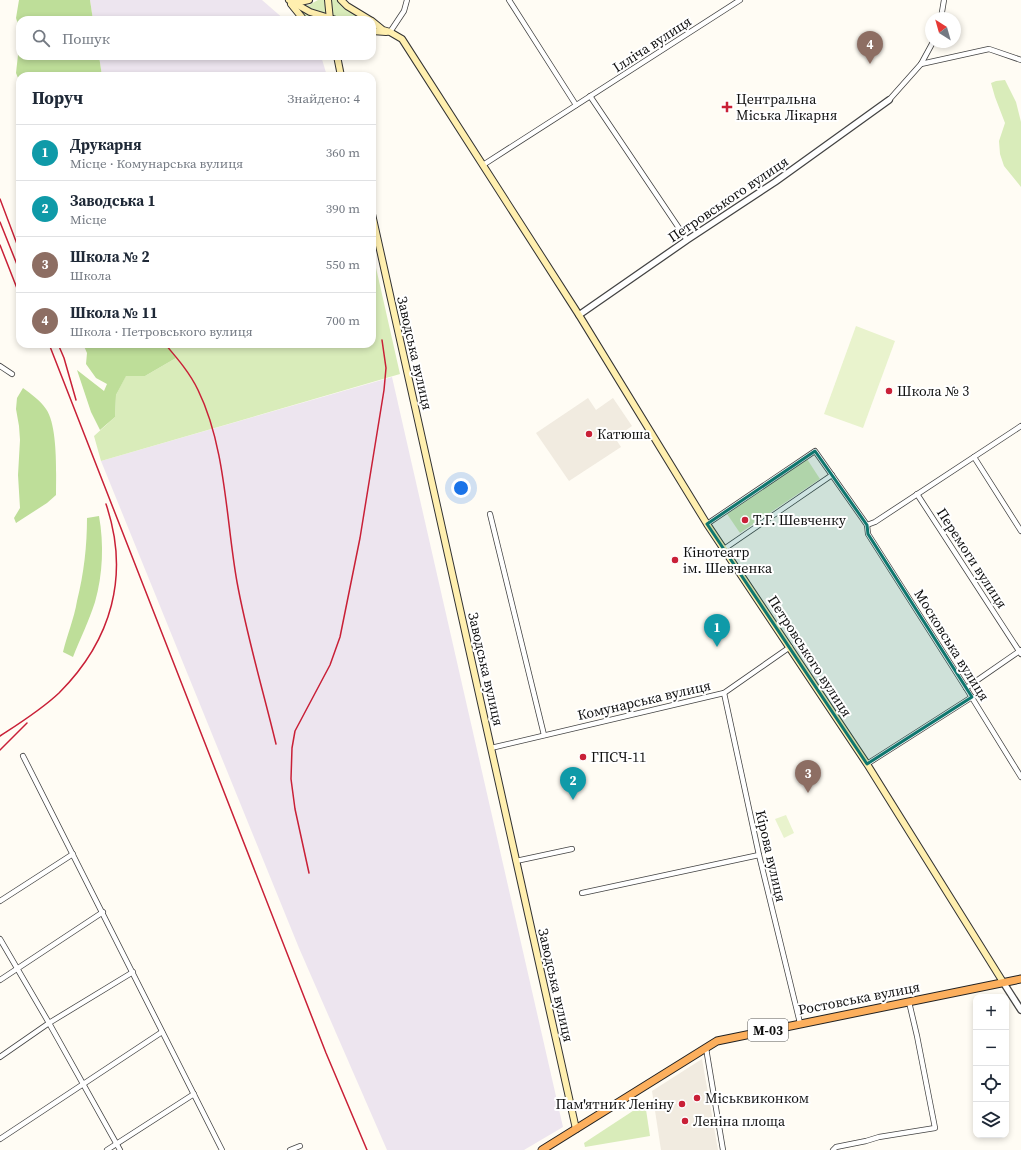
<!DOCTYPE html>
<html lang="uk">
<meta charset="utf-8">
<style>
body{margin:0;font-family:"Source Serif 4",serif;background:#f2f2f3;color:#1f2937}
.controls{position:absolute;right:12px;bottom:12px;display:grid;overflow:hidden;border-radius:8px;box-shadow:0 2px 6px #0003}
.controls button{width:36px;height:36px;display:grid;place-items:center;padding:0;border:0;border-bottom:1px solid #e0e1e3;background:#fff;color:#1f2937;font:20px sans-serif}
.compass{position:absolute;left:925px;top:12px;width:36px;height:36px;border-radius:50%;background:#fff;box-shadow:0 2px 6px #0003;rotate:323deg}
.you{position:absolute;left:461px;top:488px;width:14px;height:14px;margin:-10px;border:3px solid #fff;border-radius:50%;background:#1a73e8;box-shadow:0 0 0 6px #1a73e833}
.badge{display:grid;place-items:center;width:26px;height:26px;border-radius:50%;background:#7c3aed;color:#fff;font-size:13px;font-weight:700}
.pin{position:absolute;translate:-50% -33px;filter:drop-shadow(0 1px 2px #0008)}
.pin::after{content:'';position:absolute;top:21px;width:14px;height:12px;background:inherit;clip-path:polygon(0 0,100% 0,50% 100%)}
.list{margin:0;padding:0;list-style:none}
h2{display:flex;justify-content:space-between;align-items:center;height:52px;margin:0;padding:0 16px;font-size:17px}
h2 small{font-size:13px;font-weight:400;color:#747a83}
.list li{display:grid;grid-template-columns:26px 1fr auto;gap:12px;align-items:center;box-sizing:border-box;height:56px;padding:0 16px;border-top:1px solid #e0e1e3}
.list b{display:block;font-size:15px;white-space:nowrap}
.list p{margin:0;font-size:13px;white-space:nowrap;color:#747a83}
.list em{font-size:13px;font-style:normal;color:#747a83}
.icon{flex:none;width:22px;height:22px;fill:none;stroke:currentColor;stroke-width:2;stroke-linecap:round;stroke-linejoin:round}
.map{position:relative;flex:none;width:1021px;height:1150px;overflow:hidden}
.search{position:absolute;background:#fff;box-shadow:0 2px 6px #0003;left:16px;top:16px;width:360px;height:44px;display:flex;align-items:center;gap:10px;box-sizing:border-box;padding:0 14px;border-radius:12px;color:#747a83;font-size:15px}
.panel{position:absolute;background:#fff;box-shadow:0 2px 6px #0003;left:16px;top:72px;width:360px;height:276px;border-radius:12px}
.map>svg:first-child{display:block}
.industrial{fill:#ede5ef}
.green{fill:#d9ecba}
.forest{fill:#bede99}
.pitch{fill:#e9f3cd}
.plaza{fill:#f1ebe0}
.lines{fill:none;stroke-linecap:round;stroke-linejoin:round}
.minor-casing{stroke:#434343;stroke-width:6}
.tertiary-casing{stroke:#434343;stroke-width:8}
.secondary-casing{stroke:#323232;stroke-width:8}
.trunk-casing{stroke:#212121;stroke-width:9}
.minor{stroke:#fff;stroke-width:4.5}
.tertiary{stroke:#fff;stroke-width:5.5}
.secondary{stroke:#ffefaf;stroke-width:6}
.trunk{stroke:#fcaf5d;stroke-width:7}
.rail{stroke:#c92037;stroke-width:1.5}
.marked{fill:#0f766e;fill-opacity:0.2;stroke:#0f766e;stroke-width:3;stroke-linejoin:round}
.poi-dot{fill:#c92037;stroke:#fff;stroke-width:1.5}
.labels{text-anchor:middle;stroke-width:4;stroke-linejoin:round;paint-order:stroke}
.shield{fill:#fff;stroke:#585858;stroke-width:1}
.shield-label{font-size:13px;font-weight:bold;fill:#101010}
.street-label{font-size:14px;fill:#101010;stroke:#fff}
.poi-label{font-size:14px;fill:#101010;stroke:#fff;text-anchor:start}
</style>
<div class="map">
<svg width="1021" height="1150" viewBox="0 0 1021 1150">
<rect width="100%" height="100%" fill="#fffcf4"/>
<g class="industrial">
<path d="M90 0H262L285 20H93Z"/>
<path d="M99 56H321L327 76H102Z"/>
<path d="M392 377 563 1127 524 1150H387L299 948 101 461Z"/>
</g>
<g class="green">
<path d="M318 0H324L327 14 302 6 309 5Z"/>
<path d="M330 0H337L342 5 365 20H345L333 16Z"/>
<path d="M300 11 314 17 328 20H308Z"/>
<path d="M1005 80 1016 102 1021 122V187L1004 166 1000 154 999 141 1005 123 995 97 991 83 996 81Z"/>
<path d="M372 250 400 374 101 461 94 436 115 417 116 395 126 375 145 376 176 358 168 344H372Z"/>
<path d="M807 459 820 479 740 533 727 514Z"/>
<path d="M645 1103 650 1136 585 1147 584 1143Z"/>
</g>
<g class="forest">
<path d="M19 0H90L93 20H20V31L16 18Z"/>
<path d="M20 37V56H99L102 76H20V83L16 73Z"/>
<path d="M83 344H168L176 358 145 376H126L116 395 115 417 100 430 91 412 77 370 104 391 107 384 96 378 86 364 87 353Z"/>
<path d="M23 388C31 394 40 400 46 409 58 426 56 473 56 495L47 503 16 523 14 518 20 508 18 475 20 440 19 426 16 409 17 398Z"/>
<path d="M99 516C104 544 103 574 95 602 89 621 80 639 73 657L63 652C67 635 74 619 77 601 84 573 87 546 87 518Z"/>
</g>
<g class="pitch">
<path d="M856 326 895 341 863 428 824 414Z"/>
<path d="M786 815 794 833 784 838 775 819Z"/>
</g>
<g class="plaza">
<path d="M588 398 596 410 613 398 632 426 615 438 621 447 569 481 536 433Z"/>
<path d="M702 1059 718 1150H661L652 1091Z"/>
</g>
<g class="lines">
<g class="minor-casing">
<g id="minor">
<path d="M509 0 576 105"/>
<path d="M941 18 944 0"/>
<path d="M390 32 404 11 407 0"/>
<path d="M921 64 989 49 1021 60"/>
<path d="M590 96 687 240"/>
<path d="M889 100 921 64 933 42"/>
<path d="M483 165 740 0"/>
<path d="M0 366 12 374"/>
<path d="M974 457 1021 531"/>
<path d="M917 494 1021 654"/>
<path d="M490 514 544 735"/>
<path d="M707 524 815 451 867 525 875 522 1021 426"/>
<path d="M867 525 868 534 966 688 1021 777"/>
<path d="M724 549 832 475"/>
<path d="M966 688 1021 650"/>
<path d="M724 693 759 855 800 1023"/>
<path d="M491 748 724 693 790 647"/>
<path d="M23 756 222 1150"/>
<path d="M867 764 972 697"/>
<path d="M516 861 572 849"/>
<path d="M582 893 759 855"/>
<path d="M0 901 73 854"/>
<path d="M0 939 49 1023 120 1150"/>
<path d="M0 980 103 912"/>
<path d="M706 1048 723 1150"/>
<path d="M0 1057 49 1023 133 972"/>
<path d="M0 1139 162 1032"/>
<path d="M107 1150 194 1094"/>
<path d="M290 1150 300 1146"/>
<path d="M833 1150 836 1147 866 1141 879 1137 935 1128 917 1036 909 1002"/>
</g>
</g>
<g class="tertiary-casing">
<g id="tertiary">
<path d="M579 315 687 240 775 182 889 100"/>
<path d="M1003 982 1021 1010"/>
</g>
</g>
<g class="secondary-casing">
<g id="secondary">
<path d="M289 0 310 12 336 20"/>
<path d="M292 0 300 2 309 0"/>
<path d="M328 0 330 20"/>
<path d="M341 0 347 6 370 20"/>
<path d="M291 4 304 20"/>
<path d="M372 21 383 30 390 32 402 39 579 315 707 524 867 764 1003 982"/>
<path d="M372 31 386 32"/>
<path d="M337 56 341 76"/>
<path d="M372 214 576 1129"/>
</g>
</g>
<g class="trunk-casing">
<path id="trunk" d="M542 1150 717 1041 1021 979"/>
</g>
<use href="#minor" class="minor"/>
<use href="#tertiary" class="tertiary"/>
<use href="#secondary" class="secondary"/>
<use href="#trunk" class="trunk"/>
<g class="rail">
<path d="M0 199 20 252"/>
<path d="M0 222 20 272"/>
<path d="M0 245 20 296"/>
<path d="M49 344 326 1053 367 1150"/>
<path d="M58 344 64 358 76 400"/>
<path d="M165 344C177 358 190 373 198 390 226 447 226 521 237 582 247 637 263 690 276 744"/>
<path d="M0 736C20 723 41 710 59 693 112 640 130 575 106 504"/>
<path d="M0 750 27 723"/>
<path d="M309 873 295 809 291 779 292 748 295 731 330 665 340 637 360 538 384 390 386 368 382 340"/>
</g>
</g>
<path class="marked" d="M815 451 867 525 868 534 972 697 867 764 707 524Z"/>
<g class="poi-dot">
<path d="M725 101h4v4h4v4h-4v4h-4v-4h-4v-4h4z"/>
<circle cx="889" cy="391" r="4"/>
<circle cx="589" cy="434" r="4"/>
<circle cx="745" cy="520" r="4"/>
<circle cx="675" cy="560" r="4"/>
<circle cx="583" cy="757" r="4"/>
<circle cx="697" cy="1098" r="4"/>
<circle cx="682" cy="1104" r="4"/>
<circle cx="685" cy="1121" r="4"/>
</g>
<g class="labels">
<rect class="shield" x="748" y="1019" width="40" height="22" rx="3"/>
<g class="shield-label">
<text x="768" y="1035">М-03</text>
</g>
<g class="street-label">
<text transform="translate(652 44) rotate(-33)" y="5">Ілліча вулиця</text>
<text transform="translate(728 199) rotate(-34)" y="5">Петровського вулиця</text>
<text transform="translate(415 353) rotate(77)" y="5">Заводська вулиця</text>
<text transform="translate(972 558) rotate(57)" y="5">Перемоги вулиця</text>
<text transform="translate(952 645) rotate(58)" y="5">Московська вулиця</text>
<text transform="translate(810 656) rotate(57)" y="5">Петровського вулиця</text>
<text transform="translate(486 669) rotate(77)" y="5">Заводська вулиця</text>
<text transform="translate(644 700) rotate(-13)" y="5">Комунарська вулиця</text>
<text transform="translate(771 856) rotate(77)" y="5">Кірова вулиця</text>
<text transform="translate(556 985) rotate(77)" y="5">Заводська вулиця</text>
<text transform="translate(859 998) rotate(-11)" y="5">Ростовська вулиця</text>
</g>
<g class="poi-label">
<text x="736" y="104">Центральна<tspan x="736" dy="16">Міська Лікарня</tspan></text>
<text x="897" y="396">Школа № 3</text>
<text x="597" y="439">Катюша</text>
<text x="753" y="525">Т.Г. Шевченку</text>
<text x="683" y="557">Кінотеатр<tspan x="683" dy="16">ім. Шевченка</tspan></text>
<text x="591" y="762">ГПСЧ-11</text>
<text x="705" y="1103">Міськвиконком</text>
<text x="674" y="1109" text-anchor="end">Пам'ятник Леніну</text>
<text x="693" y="1126">Леніна площа</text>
</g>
</g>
</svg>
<div class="controls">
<button>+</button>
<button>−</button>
<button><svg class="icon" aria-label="locate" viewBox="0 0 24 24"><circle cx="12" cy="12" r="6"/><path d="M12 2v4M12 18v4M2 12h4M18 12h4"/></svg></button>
<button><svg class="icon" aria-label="layers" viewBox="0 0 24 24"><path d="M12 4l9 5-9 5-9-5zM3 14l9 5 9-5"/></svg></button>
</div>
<svg class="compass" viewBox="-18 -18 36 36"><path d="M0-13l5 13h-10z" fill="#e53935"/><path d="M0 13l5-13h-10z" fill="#747a83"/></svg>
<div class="you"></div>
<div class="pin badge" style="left:717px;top:647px;background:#0f9aa8">1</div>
<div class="pin badge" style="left:573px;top:800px;background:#0f9aa8">2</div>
<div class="pin badge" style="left:808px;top:793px;background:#8d6e63">3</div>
<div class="pin badge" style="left:870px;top:64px;background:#8d6e63">4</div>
<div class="search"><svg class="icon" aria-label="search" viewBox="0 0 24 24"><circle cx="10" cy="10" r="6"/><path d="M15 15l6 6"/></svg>Пошук</div>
<section class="panel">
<h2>Поруч<small>Знайдено: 4</small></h2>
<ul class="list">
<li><span class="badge" style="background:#0f9aa8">1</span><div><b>Друкарня</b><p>Місце · Комунарська вулиця</p></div><em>360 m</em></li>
<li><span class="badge" style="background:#0f9aa8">2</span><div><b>Заводська 1</b><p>Місце</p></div><em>390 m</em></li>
<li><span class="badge" style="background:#8d6e63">3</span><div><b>Школа № 2</b><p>Школа</p></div><em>550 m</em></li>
<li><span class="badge" style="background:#8d6e63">4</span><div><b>Школа № 11</b><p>Школа · Петровського вулиця</p></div><em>700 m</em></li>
</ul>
</section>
</div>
